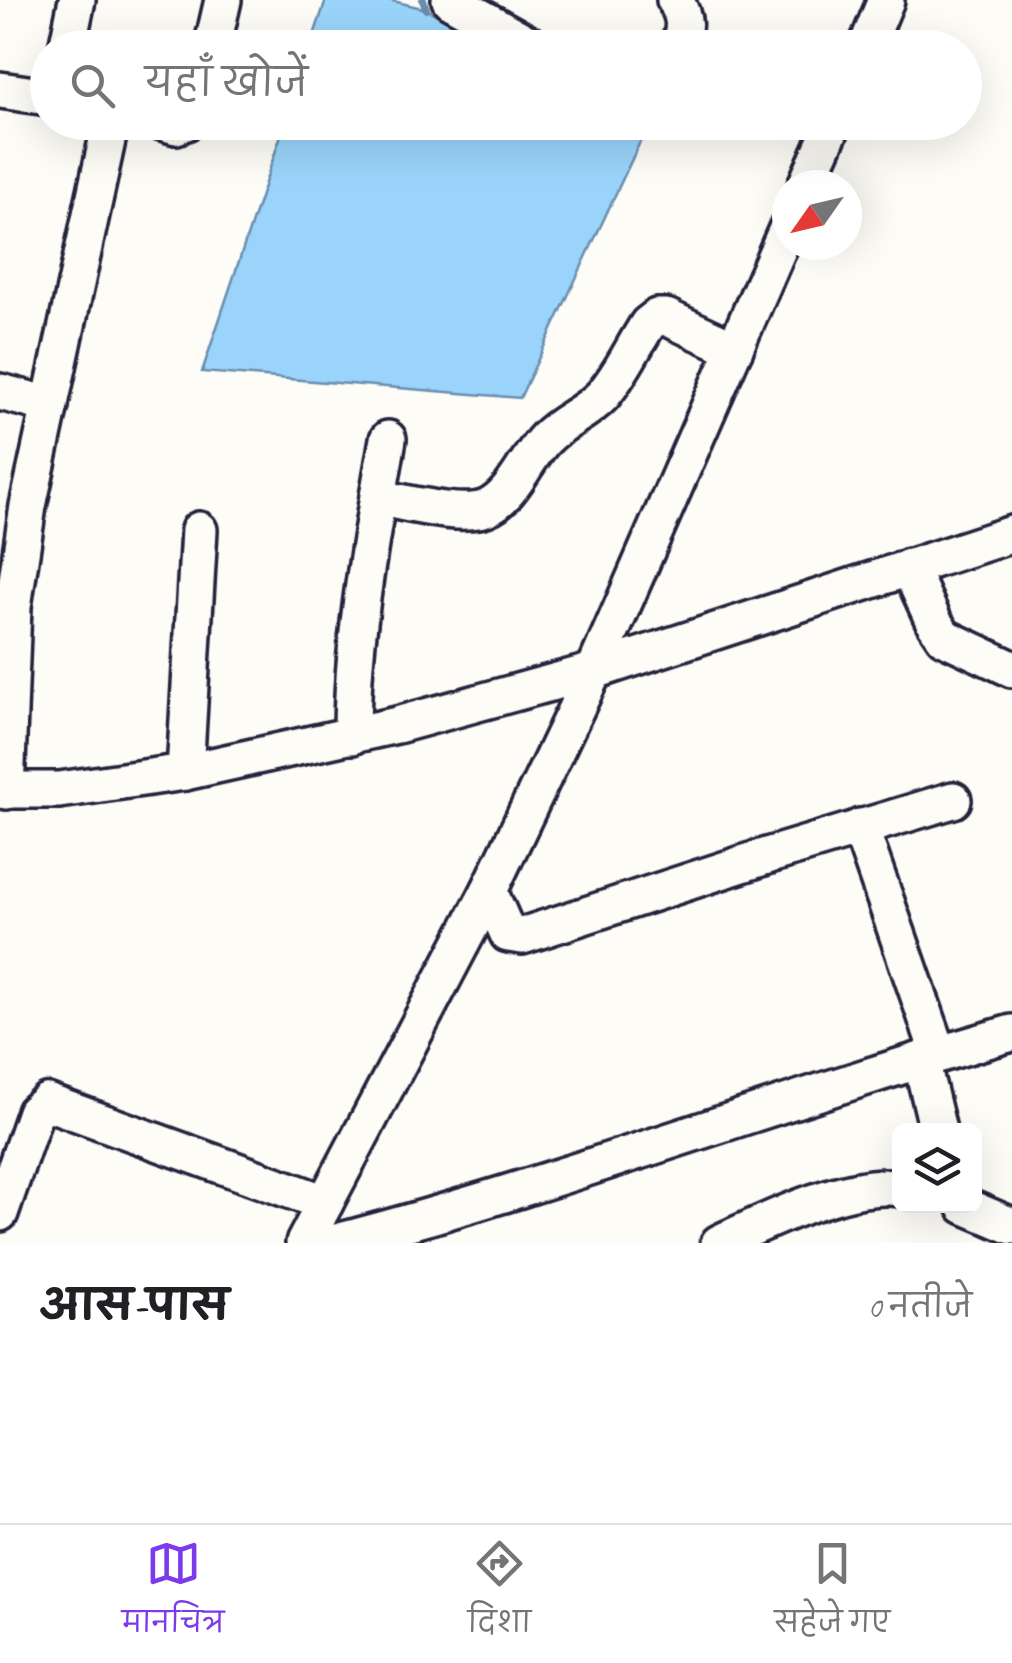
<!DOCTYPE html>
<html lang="hi">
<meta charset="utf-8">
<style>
body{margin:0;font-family:Caveat,"Playpen Sans Deva",sans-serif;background:#f2f2f2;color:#202124}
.controls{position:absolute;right:30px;bottom:30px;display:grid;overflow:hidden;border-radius:15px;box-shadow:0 10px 40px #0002}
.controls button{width:90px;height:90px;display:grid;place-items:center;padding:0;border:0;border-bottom:2px solid #e0e0e0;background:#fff;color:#202124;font:50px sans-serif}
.compass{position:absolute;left:772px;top:170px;width:90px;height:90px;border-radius:50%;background:#fff;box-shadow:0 10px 40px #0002;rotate:236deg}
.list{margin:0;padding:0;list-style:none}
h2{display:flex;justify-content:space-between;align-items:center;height:130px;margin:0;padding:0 40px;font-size:42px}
h2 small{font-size:32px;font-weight:400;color:#757577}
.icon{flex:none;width:55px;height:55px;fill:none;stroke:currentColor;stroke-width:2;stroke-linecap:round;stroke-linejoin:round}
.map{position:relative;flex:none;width:1012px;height:1243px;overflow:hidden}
.search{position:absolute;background:#fff;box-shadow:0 10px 40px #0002;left:30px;right:30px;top:30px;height:110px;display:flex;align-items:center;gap:25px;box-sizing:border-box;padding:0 35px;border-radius:55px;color:#757577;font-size:38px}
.sheet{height:280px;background:#fff}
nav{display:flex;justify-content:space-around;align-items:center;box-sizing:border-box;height:140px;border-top:2px solid #e0e0e0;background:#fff;font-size:28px;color:#757577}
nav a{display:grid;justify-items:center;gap:5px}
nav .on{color:#7c3aed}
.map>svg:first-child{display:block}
.water{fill:#9ad4fa;stroke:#6a8dae;stroke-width:2.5}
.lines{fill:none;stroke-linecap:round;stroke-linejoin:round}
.stream{stroke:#6a8dae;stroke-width:8}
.minor-casing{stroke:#22223b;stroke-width:42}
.minor{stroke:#fdfcf7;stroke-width:35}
</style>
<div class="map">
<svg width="1012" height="1243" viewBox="0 0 1012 1243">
<rect width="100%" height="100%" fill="#fdfcf7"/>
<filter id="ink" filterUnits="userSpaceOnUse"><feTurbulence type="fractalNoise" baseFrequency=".01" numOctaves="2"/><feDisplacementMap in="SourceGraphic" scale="20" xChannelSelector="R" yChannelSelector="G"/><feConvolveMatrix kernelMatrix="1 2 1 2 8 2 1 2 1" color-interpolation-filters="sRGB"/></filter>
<g filter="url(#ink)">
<g class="water">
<path d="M326 0H389L426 9 497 47H310Z"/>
<path d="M638 123 647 127 520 398 202 372 285 123Z"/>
</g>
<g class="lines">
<path class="stream" d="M423 0 426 9"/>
<g class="minor-casing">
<g id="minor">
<path d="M450 0 536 48"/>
<path d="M675 0C686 18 686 29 677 48"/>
<path d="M67 48 77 0"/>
<path d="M212 48 223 0"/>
<path d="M866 48 886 0"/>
<path d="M0 90 48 97"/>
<path d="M162 122 176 126 186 122"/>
<path d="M806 185 834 122"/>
<path d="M0 392 50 405"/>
<path d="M378 498C406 502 460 518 486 508 513 497 526 458 546 438 562 421 585 414 602 396 620 376 633 347 648 324L657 317H666L735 349"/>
<path d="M909 567 934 622 944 637 1012 669"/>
<path d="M352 736C352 635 371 538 388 439"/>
<path d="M185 772 199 530"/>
<path d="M0 790H59L185 772 397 725 594 671 1012 534"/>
<path d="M6 791 13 607 28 506 111 122"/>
<path d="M860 827 939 1054"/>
<path d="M489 891 508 934 522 936 770 855 953 800"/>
<path d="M921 1060 938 1130"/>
<path d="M965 1206 1012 1226"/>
<path d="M0 1213 35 1112 47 1102 325 1203"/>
<path d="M304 1243 489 891 594 671 787 229"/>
<path d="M333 1243C563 1183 784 1098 1012 1033"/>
<path d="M719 1243C764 1222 850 1180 900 1188"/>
</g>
</g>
<use href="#minor" class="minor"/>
</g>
</g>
</svg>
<div class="controls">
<button><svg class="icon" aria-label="layers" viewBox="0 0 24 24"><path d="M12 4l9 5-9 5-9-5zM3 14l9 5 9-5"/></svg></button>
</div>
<svg class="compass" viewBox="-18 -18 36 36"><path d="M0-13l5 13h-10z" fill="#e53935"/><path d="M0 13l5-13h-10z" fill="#757577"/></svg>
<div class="search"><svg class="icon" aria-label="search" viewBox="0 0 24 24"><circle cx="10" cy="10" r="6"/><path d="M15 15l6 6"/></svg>यहाँ खोजें</div>
</div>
<section class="sheet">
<h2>आस-पास<small>0 नतीजे</small></h2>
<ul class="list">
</ul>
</section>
<nav>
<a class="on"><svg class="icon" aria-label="map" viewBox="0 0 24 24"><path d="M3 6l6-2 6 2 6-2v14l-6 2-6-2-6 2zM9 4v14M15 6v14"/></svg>मानचित्र</a>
<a><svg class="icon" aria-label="directions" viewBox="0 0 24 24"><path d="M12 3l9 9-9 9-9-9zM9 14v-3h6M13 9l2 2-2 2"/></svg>दिशा</a>
<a><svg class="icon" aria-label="saved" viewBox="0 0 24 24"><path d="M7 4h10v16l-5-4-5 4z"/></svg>सहेजे गए</a>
</nav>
